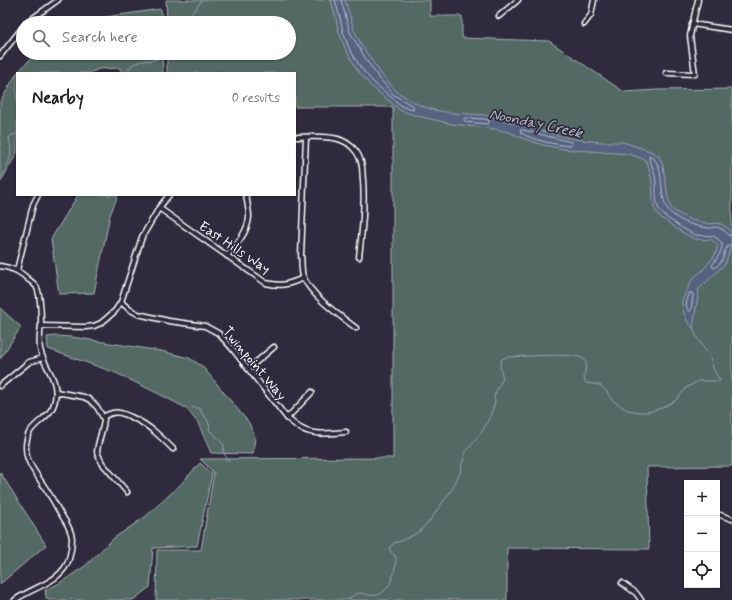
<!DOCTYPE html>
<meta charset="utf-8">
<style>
body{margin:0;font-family:Mynerve,sans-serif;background:#f6f6f6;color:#202124}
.controls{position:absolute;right:12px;bottom:12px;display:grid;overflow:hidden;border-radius:0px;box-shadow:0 1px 3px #0004}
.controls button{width:36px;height:36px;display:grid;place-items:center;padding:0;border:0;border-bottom:1px solid #e0e0e0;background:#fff;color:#202124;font:20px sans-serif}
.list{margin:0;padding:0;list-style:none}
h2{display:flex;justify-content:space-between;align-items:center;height:52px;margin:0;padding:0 16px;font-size:17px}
h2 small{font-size:13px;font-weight:400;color:#757577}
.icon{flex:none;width:22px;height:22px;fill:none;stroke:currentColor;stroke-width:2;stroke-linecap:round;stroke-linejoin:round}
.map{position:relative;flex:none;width:732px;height:600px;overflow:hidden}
.search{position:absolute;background:#fff;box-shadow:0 1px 3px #0004;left:16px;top:16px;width:280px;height:44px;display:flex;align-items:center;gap:10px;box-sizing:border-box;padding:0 14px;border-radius:22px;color:#757577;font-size:15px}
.panel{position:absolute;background:#fff;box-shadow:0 1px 3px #0004;left:16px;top:72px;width:280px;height:124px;border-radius:0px}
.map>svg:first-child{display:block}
.green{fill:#526964;stroke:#a8b4b2}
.water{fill:#566480;stroke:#9aa2b3}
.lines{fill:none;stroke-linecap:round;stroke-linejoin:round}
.shore{stroke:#bbc1cc;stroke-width:1}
.stream{stroke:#9aa2b3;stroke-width:1}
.minor-casing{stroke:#fff;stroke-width:7}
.minor{stroke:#2f2a3d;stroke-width:4}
.labels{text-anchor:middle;stroke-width:3.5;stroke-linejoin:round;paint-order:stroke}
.street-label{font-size:14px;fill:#fff;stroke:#2f2a3d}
.water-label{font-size:15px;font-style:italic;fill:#b3b9c6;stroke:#2f2a3d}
</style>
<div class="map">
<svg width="732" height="600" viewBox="0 0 732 600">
<rect width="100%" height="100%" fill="#2f2a3d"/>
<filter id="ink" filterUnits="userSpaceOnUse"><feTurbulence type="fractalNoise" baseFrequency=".025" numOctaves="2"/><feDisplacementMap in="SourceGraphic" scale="8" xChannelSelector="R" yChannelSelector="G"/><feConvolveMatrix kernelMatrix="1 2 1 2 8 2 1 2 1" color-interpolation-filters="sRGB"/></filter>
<g filter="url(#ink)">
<g class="green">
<path d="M166 0H430V16H462V38L549 41 624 92 657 90 732 89V466L647 467 649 549 507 548V600H156L157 550H201L214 473 200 459 393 458V107H295V73H167V53H289V23H167Z"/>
<path d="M161 9 162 23H91L105 17Z"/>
<path d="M36 53H162L163 73H122L120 68 99 69 89 73H17Z"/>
<path d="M17 73V153L0 183V102Z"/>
<path d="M78 195H118L110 215 94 293 59 294 51 239Z"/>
<path d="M0 308 21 327 0 359Z"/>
<path d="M55 336 72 337 161 351 189 358 202 366 249 423 255 437 253 454 211 453 198 423 186 408 157 393 116 373 48 349 47 337Z"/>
<path d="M200 463 212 474 197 546 153 548 150 587 133 600H48L46 597 45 590 58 584 85 566 114 538 145 517 180 485Z"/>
<path d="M0 472 46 545 0 584Z"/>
</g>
<path class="water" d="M331 0H345L354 30 362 46 382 75 397 92 419 105 434 110 453 113 485 115 556 135 573 139 601 142H623L650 151 659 156 663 166 668 198 671 208 674 211 690 220 710 224 715 223 721 224 729 229 731 234 732 243 725 264 699 289 693 328 687 321 682 307V300L693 278 702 271 715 255 718 245 712 240 694 239 680 231 659 216 655 210 653 202 652 182 648 165 646 161 641 158 629 154 563 149 543 145 522 138 509 132 495 129 452 124 418 116 401 111 370 85 358 71 346 50 339 33 336 19Z"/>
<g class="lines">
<g class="shore">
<path d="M335 0 340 18 343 32 349 48 361 68 373 82 403 107 413 110 414 108 413 106 394 95 379 78 367 61 350 32 341 0"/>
<path d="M465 118 484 119 489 120V122L488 124 466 122 464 120Z"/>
<path d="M521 130H523L571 142 572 145 570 146C556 145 533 140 521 133Z"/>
<path d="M732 236 728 235C726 232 723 229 719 228 715 226 713 228 709 228 697 227 681 222 672 214 656 201 667 165 651 157H649V159C653 166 655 175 656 183 656 192 655 203 660 211 664 217 689 233 696 235 708 237 712 232 722 243 723 251 717 258 712 265L713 267 715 268C718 265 721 263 722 260 725 254 724 246 732 244"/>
<path d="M690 293H692L693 295 691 310 689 312C684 306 687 299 690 293Z"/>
</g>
<g class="stream">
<path d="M187 23 189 16 195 10 202 0"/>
<path d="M125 73 133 64 142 61 155 60 166 53"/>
<path d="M0 179C8 164 14 157 9 138L12 135 17 134"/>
<path d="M192 407 194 408H198L200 409 203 415 207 419 210 427 209 429 210 431 217 437 224 445 223 452 229 461"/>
<path d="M348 600C360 586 365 598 377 595 391 591 396 570 396 557L391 552 389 548 394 543 401 541 419 532 431 519 452 489 460 473 465 453 481 433 490 417 495 402 494 396 497 389 503 378 500 367 501 360 506 357C519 357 576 352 584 359 589 364 584 371 584 377 584 378 585 382 586 383L600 385 607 392 612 400 627 410 640 412H648L662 408 676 400 686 388 698 381H720L713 368 710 357 696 336 693 327"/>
</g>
<g class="minor-casing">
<g id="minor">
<path d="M499 16 518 0"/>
<path d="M26 23 58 0"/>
<path d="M584 24 591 15 594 0"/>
<path d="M692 24 732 30"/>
<path d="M0 56 23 27"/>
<path d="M666 73 695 74 690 36 694 17 698 0"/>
<path d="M295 137C307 137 330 135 341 140 349 143 357 150 360 159 363 165 362 173 363 180 365 205 362 231 359 257"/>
<path d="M306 137 301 255C302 262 301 270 303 276 310 295 340 316 356 328"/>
<path d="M159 208 266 283C283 287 288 284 304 278"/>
<path d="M227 256C236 245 248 232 249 217 249 210 247 202 246 195"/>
<path d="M0 266C12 268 20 271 29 280 31 281 34 284 36 286 41 294 41 314 41 325 40 332 39 341 40 349 44 368 59 378 55 400 52 418 34 421 28 435 27 438 27 441 26 444 26 448 26 452 27 456 29 465 35 472 40 480 47 490 53 500 59 511 64 519 71 528 72 538 72 544 71 552 69 559 62 582 33 587 15 600"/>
<path d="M17 270 33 205 38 195"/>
<path d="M121 302 129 309 138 314 169 321 205 326 218 333 231 347 287 418C292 422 296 426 302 429 315 436 332 433 346 432"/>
<path d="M41 326 86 327 94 326 101 323 107 318 115 311 121 302 142 237 159 208 169 195"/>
<path d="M248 369 274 347"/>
<path d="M0 386 29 362 43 358"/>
<path d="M56 392 84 397 90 400 97 407 104 419 103 426 98 445 97 452 102 463 127 492"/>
<path d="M103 417C115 410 121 412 133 418 149 425 161 437 173 449"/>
<path d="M287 418 312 392"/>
<path d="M717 514 732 519"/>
<path d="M622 583 636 593 641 600"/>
</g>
</g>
<use href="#minor" class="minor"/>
</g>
</g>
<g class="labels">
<g class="street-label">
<text transform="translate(235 247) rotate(34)" y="5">East Hills Way</text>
<text transform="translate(255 363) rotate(50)" y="5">Twinpoint Way</text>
</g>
<g class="water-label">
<text transform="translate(536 123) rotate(12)" y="5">Noonday Creek</text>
</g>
</g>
</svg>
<div class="controls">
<button>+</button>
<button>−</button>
<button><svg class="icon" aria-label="locate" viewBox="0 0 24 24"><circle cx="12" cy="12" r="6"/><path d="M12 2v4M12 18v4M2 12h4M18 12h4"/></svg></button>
</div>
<div class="search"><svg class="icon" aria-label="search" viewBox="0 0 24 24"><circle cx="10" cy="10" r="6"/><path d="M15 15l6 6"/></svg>Search here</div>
<section class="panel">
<h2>Nearby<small>0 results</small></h2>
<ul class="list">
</ul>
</section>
</div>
